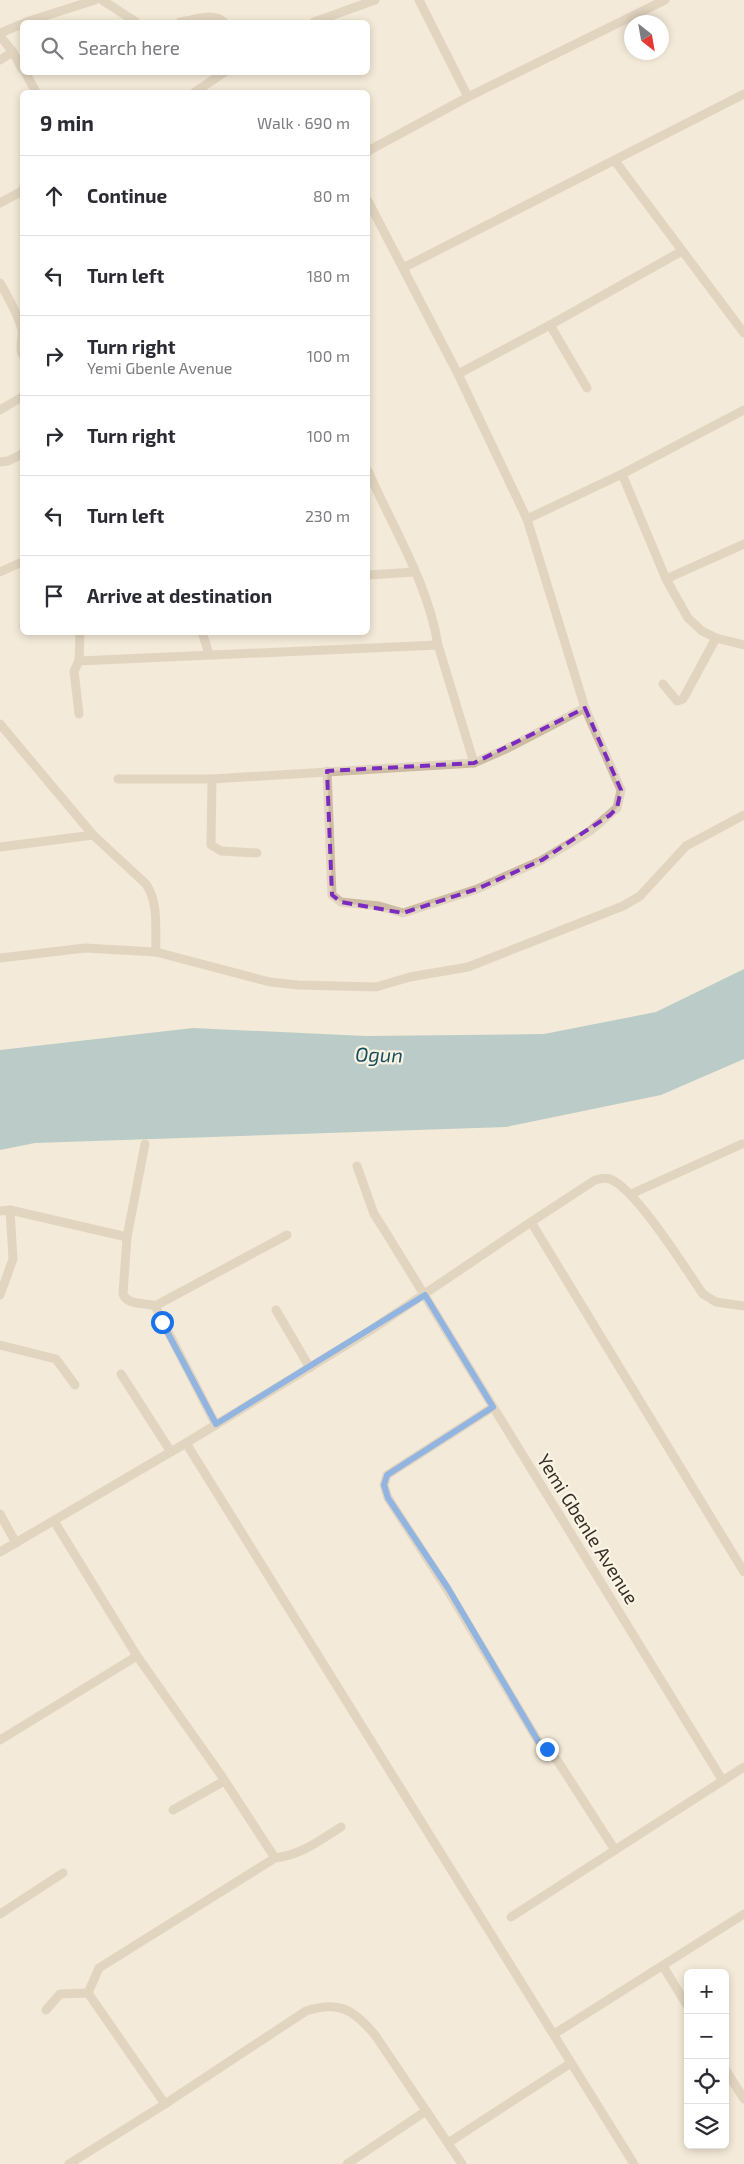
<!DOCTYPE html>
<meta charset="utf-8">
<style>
body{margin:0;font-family:"Exo 2",sans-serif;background:#f2f2f3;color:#2b2b33}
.controls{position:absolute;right:15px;bottom:15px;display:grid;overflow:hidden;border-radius:8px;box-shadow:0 2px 8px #0003}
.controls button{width:45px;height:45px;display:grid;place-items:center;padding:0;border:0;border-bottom:1px solid #e1e1e2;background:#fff;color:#2b2b33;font:25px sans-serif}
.compass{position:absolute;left:624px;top:15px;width:45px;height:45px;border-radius:50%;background:#fff;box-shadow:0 2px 8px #0003;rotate:149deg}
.stop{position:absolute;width:15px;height:15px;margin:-11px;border:4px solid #1a73e8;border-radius:50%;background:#fff}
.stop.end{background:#1a73e8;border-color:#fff;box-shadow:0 1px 5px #0008}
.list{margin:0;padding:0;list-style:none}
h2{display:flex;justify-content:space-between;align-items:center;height:65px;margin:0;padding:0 20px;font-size:21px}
h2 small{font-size:16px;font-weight:400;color:#7c7c81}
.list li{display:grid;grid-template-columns:32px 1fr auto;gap:15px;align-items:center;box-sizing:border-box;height:80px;padding:0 20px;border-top:1px solid #e1e1e2}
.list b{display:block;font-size:19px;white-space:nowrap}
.list p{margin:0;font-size:16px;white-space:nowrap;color:#7c7c81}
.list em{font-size:16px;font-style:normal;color:#7c7c81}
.icon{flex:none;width:28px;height:28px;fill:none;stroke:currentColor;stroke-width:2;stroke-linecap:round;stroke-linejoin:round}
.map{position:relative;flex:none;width:744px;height:2164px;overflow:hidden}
.search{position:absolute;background:#fff;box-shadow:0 2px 8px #0003;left:20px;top:20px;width:350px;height:55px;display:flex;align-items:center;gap:12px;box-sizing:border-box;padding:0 18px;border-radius:8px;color:#7c7c81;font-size:19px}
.panel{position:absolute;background:#fff;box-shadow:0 2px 8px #0003;left:20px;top:90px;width:350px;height:545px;border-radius:8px}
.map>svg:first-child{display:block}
.water{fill:#75a9b3}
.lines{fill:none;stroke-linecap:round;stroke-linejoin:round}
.street{stroke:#cdbca3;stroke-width:9}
.route{stroke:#1a73e8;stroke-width:6}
.marked{fill:none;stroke:#7b2cbf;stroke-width:4;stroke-dasharray:10 6;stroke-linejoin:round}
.labels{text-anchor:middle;stroke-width:4.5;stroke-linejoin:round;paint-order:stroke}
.street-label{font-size:19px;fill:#372e26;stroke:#fbf4e5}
.water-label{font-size:20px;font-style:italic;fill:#184f5d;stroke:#fbf4e5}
</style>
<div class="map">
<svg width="744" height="2164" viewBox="0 0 744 2164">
<rect width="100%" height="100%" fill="#f4ead9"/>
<path class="water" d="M744 969V1059L661 1095 506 1127 35 1143 0 1150V1050L193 1028 366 1036 544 1034 656 1012Z"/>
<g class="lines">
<g class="street">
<path d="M102 0 136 22"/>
<path d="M419 0 468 97"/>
<path d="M26 22 95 0"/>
<path d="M180 22C195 20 213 12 224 22"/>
<path d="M314 22 375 0"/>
<path d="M0 33 22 24"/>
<path d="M0 36 13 52 22 69"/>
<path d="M0 60 13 52"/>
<path d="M25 72 36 92"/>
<path d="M195 92 225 72"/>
<path d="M368 151 468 97 665 0"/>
<path d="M615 161 744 333"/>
<path d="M0 203 22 191"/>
<path d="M403 268 744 94"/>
<path d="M0 283C8 297 18 314 22 330 23 338 19 346 22 354"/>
<path d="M550 325 587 388"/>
<path d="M458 374 550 325 682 251"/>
<path d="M0 410 22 397"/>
<path d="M0 462 8 461 22 454"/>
<path d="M368 471C393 528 428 583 438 645L474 763"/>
<path d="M622 474 666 579 688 618 702 631 716 638 744 645"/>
<path d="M527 519 622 474 744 410"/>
<path d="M0 572 22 562"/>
<path d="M368 575 415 572"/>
<path d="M666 579 744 544"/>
<path d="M202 632 209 654"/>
<path d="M79 661 438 645"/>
<path d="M663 684 677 701 683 699 716 638"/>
<path d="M79 714 74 671 79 661 80 632"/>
<path d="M0 724 93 835 146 884C159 903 155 929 156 952"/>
<path d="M327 771 332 895 341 902 379 906 403 913 477 889 542 860 590 831 617 808 621 790 585 708 527 519 458 374 368 201"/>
<path d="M118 779H212L474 763 506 749 585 708"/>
<path d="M212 779 211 845 221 851 257 853"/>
<path d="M0 847 93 835"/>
<path d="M0 958 85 948 156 952 270 982 298 985 376 987 410 977 468 967 623 906 640 896 686 846 744 815"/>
<path d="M145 1144 127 1237 123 1294C128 1306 144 1302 155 1306L216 1425"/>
<path d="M357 1166 374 1214 385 1231 723 1781"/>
<path d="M631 1194 742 1144"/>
<path d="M0 1211 10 1210 127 1237"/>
<path d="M531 1222 595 1180C600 1179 604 1177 610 1179 636 1189 685 1268 703 1294L716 1302 744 1306"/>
<path d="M0 1295 13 1259 10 1210"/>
<path d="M155 1306 287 1235"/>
<path d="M276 1310 310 1368"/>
<path d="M0 1345 56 1359 75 1385"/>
<path d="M121 1374 171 1452"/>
<path d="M493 1407 387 1475 384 1485 388 1498 447 1589 538 1741 557 1760 615 1850"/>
<path d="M186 1443 634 2164"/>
<path d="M0 1514 16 1543"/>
<path d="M54 1521 137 1656 221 1775 275 1858"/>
<path d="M0 1552 186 1443 371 1330 531 1222 744 1572"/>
<path d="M0 1740 137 1656"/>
<path d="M173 1810 224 1781"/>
<path d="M341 1827C319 1841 301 1855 275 1858L99 1968 88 1993 165 2104 306 2011C339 2000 354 2010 375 2035L462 2164"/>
<path d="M0 1914 63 1873"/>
<path d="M511 1917 744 1767"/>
<path d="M663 1966 688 2007"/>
<path d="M46 2010 60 1994 88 1993"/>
<path d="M554 2034 744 1914"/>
<path d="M725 2069 744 2099"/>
<path d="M448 2143 571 2063"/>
<path d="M69 2164 165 2104"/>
<path d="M347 2164 426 2111"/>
</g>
</g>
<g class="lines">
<path class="route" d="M162 1322 216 1424 425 1295 493 1407 387 1475 384 1485 388 1498 448 1588 538 1741 547 1749"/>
</g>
<path d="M0 0H744V2164H0ZM585 708 621 790 617 808 610 815 542 860 477 889 403 913 341 902 332 895 327 771 474 763Z" fill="#f4ead9" fill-opacity=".55" fill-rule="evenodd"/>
<path class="marked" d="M585 708 621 790 617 808 610 815 542 860 477 889 403 913 341 902 332 895 327 771 474 763Z"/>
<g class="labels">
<g class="street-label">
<text transform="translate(588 1529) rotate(58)" y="7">Yemi Gbenle Avenue</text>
</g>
<g class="water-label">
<text transform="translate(379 1055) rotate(1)" y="7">Ogun</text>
</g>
</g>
</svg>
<div class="controls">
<button>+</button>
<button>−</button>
<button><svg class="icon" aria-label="locate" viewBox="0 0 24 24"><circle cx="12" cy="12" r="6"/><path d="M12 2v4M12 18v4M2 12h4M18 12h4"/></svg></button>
<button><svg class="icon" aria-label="layers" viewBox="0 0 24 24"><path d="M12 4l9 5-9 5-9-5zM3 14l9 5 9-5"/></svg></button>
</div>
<svg class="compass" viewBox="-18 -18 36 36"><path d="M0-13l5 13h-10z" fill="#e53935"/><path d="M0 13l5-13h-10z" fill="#7c7c81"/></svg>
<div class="stop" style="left:162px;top:1322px"></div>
<div class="stop end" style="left:547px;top:1749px"></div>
<div class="search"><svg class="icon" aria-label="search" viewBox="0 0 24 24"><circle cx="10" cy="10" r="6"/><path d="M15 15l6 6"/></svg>Search here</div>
<section class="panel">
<h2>9 min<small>Walk · 690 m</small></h2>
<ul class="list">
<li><svg class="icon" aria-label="ahead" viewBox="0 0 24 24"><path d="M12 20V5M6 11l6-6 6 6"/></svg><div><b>Continue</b></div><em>80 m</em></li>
<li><svg class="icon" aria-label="left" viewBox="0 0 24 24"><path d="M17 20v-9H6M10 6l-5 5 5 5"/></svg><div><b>Turn left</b></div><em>180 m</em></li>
<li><svg class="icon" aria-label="right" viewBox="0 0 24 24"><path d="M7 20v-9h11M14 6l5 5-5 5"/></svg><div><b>Turn right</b><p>Yemi Gbenle Avenue</p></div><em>100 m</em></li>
<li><svg class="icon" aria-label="right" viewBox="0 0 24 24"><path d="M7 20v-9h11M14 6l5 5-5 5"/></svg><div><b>Turn right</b></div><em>100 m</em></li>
<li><svg class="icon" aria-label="left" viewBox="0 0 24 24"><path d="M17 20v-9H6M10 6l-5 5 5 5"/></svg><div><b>Turn left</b></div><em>230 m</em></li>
<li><svg class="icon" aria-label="arrive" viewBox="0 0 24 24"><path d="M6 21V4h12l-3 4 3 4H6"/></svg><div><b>Arrive at destination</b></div></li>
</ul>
</section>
</div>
